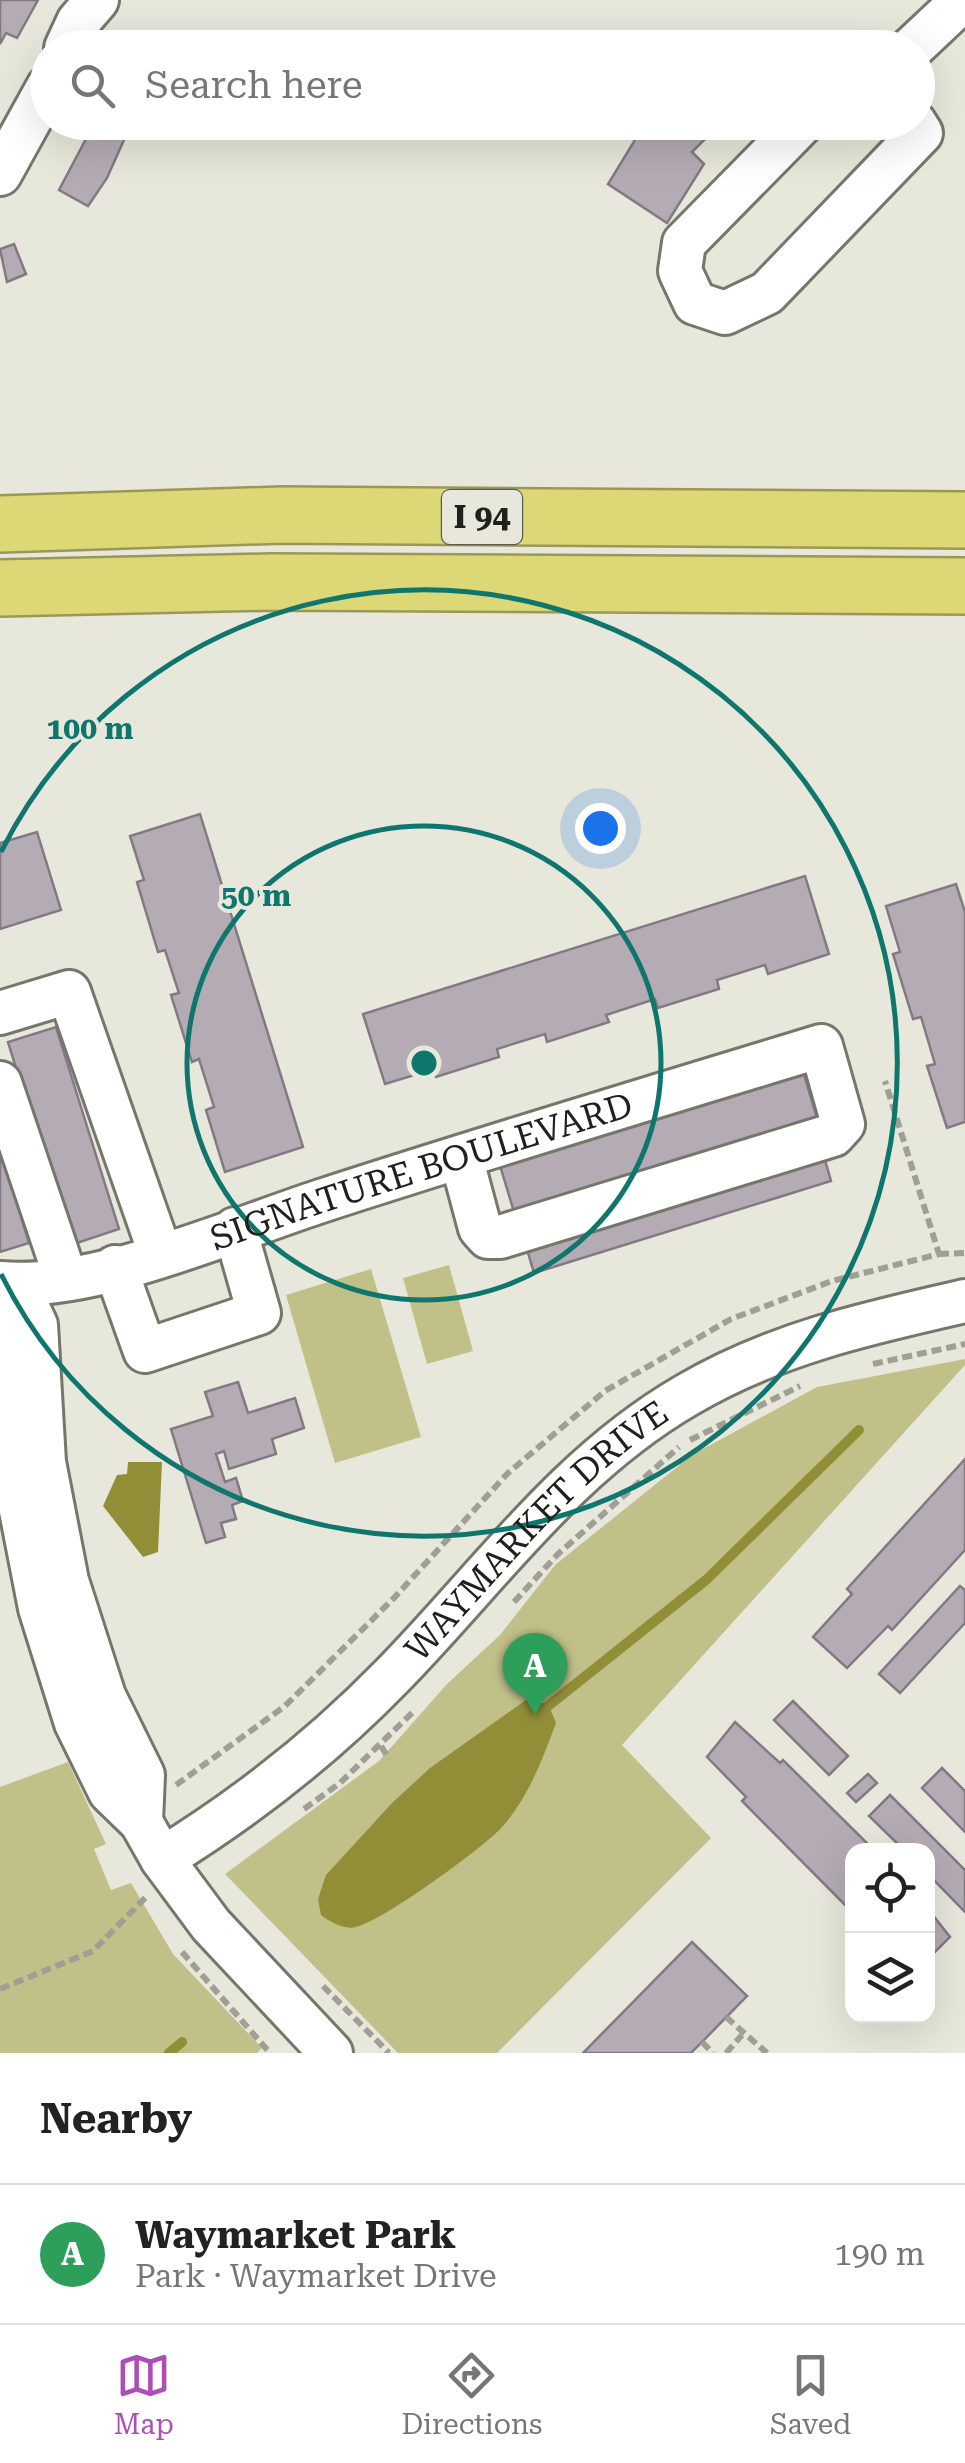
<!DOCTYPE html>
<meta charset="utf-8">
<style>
body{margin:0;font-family:"Roboto Serif",serif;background:#f2f2f2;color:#222}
.controls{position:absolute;right:30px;bottom:30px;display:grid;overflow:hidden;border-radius:20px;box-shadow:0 10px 40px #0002}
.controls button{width:90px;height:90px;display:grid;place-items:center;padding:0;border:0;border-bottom:2px solid #e0e0e0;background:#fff;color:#222;font:50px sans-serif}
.you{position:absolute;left:600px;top:828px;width:35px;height:35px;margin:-25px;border:8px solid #fff;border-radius:50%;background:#1a73e8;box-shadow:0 0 0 15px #1a73e833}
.badge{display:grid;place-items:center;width:65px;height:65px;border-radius:50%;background:#ad4eb6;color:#fff;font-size:32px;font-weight:700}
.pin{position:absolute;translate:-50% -82px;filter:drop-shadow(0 2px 5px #0008)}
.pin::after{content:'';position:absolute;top:52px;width:35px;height:30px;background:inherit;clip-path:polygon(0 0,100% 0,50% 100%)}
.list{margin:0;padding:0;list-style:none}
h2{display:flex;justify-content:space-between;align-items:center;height:130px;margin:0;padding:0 40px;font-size:42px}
h2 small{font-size:32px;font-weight:400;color:#767676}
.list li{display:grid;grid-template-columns:65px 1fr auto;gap:30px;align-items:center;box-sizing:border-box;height:140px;padding:0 40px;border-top:2px solid #e0e0e0}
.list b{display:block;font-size:38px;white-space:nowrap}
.list p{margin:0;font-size:32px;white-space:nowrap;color:#767676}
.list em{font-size:32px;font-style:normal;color:#767676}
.icon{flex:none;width:55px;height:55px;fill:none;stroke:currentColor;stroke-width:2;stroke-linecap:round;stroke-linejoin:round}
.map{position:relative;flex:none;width:965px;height:2053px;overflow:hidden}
.search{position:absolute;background:#fff;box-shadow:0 10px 40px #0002;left:30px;right:30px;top:30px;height:110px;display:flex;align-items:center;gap:25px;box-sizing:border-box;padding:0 35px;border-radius:55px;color:#767676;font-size:38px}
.sheet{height:270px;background:#fff}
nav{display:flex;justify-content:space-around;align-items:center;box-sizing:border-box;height:140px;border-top:2px solid #e0e0e0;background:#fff;font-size:28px;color:#767676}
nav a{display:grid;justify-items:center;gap:5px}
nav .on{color:#ad4eb6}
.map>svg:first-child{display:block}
.green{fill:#c1c089}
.water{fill:#928e37}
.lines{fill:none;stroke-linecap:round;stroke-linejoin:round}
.stream{stroke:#928e37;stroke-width:10}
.building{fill:#b4abb5;stroke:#827982;stroke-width:2.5}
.minor-casing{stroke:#76766b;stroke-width:48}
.highway-casing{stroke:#9b9856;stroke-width:60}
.path{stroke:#9f9f96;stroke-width:6;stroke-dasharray:10 5;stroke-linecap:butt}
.minor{stroke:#fff;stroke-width:42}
.highway{stroke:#dcd876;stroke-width:55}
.ring{fill:none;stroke:#0f766e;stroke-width:5}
.labels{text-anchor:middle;stroke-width:8;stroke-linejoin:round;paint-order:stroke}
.shield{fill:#e7e7db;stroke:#5c5c55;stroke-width:2.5}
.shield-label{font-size:32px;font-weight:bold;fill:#21211c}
.street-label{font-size:35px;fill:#21211c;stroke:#e7e7db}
.centre{fill:#0f766e;stroke:#e7e7db;stroke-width:5}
.ring-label{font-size:30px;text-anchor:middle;font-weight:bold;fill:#0f766e;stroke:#e7e7db;stroke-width:8;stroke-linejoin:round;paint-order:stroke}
</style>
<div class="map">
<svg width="965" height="2053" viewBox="0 0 965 2053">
<rect width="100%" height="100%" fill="#e7e7db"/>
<g class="green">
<path d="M449 1265 473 1351 427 1364 403 1278Z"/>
<path d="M371 1269 421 1437 335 1463 286 1295Z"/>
<path d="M965 1359V1365L622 1745 711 1838 497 2053H398L225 1874 379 1761 447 1684 500 1635 555 1565 692 1455 817 1387Z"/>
<path d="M68 1762 106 1844 94 1849 111 1890 131 1883 173 1954 262 2048 257 2053H0V1787Z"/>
</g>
<g class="water">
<path d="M128 1462H162L158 1552 143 1557 103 1506 117 1475 127 1474Z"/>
<path d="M526 1700 548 1704 556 1723C543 1758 528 1798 503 1826 485 1847 381 1922 356 1927 344 1930 330 1922 321 1915L318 1899 326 1875 392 1803 430 1768Z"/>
</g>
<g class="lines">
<g class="stream">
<path d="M538 1714 706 1580 859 1430"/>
<path d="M169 2053 182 2042"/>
</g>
</g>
<g class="building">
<path d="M0 0H38L17 38 6 33 0 44Z"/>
<path d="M95 122H132L107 178 88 206 59 190Z"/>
<path d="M646 122H722L692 152 704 164 667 223 608 184Z"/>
<path d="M739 122H761L750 133Z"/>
<path d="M14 244 26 274 7 282 0 249Z"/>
<path d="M200 814 303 1147 225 1172 206 1110 214 1107 199 1059 192 1062 171 995 179 993 165 950 158 952 137 882 144 880 130 836Z"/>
<path d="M37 832 61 910 0 929V843Z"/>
<path d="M805 876 829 954 768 974 765 965 717 980 719 989 658 1008 655 999 606 1015 609 1022 547 1042 545 1034 497 1049 499 1057 436 1077 434 1069 385 1084 363 1014Z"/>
<path d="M956 884 965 912V1122L947 1128 927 1066 935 1064 921 1017 913 1019 893 954 900 952 886 906Z"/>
<path d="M56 1027 119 1229 71 1245 8 1042Z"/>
<path d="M802 1068 817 1118 514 1212 499 1162Z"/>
<path d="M0 1147 29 1243 0 1252Z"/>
<path d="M823 1153 831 1181 534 1273 526 1246Z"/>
<path d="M238 1382 248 1413 295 1398 304 1428 272 1439 276 1454 229 1469 224 1451 216 1454 225 1482 236 1478 243 1501 232 1505 236 1519 221 1523 225 1537 206 1543 171 1429 213 1416 205 1392Z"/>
<path d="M965 1459V1550L892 1630 888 1626 847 1668 813 1637 852 1594 847 1589Z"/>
<path d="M960 1586 965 1590V1623L900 1693 879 1674Z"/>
<path d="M793 1701 848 1756 829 1775 774 1720Z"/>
<path d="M735 1722 780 1763 783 1760 874 1850H852V1912L742 1801 746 1797 707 1757Z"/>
<path d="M942 1768 965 1791V1832L922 1788Z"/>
<path d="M868 1774 877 1783 856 1802 847 1793Z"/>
<path d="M890 1795 965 1870V1912L928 1874V1850H904L869 1816Z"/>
<path d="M928 1909 950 1937 928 1959Z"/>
<path d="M692 1942 747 1996 702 2042 691 2053H583Z"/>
</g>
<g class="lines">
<g class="minor-casing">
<g id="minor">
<path d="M66 48 78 22 97 0"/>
<path d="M912 48 963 0"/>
<path d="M803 122 684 243 680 271 695 303 725 313 767 293 921 133 914 122"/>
<path d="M0 174 48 87"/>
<path d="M0 1013 69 992 160 1253"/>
<path d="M0 1083 66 1279"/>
<path d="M115 1267 145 1351 259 1313 235 1229"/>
<path id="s1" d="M0 1283C92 1292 232 1230 321 1201 487 1147 654 1097 821 1046L843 1124 833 1135 500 1237H488L480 1228 461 1157"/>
<path d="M17 1285 4 1330 17 1490 40 1608 76 1723 110 1792 141 1822 162 1859 211 1925 331 2053"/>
<path d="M17 1285 36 1325 44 1462 67 1581 104 1696 143 1775 141 1822"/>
<path id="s2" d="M162 1859C248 1806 322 1748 392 1676 488 1578 566 1465 687 1395 773 1344 868 1323 965 1301"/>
</g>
</g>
<g class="highway-casing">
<g id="highway">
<path d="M0 524 282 515 965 520"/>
<path d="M0 588 272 582 965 586"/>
</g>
</g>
<g class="path">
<path d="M939 1254 965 1253"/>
<path d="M873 1364 965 1344"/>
<path d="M690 1440 800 1386"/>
<path d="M514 1602 558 1554 679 1447"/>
<path d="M381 1746 389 1759"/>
<path d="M176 1785 285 1706 394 1598 508 1473 605 1391 731 1319 832 1281 939 1254 885 1081"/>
<path d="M304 1809 340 1783 414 1711"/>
<path d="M182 1952 270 2053"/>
<path d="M323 1986 389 2053"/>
<path d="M0 1989 93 1951 146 1897"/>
<path d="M726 2017 767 2053"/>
<path d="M702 2042 713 2053"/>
<path d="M726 2053 742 2035"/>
</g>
<use href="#minor" class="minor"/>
<use href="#highway" class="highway"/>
</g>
<g class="ring">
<circle cx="424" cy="1063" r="237"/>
<path d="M1 852A473 473 0 1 1 1 1274"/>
</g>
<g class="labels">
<rect class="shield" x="442" y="490" width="80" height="54" rx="8"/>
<g class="shield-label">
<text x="482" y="528">I 94</text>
</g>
<g class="street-label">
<text dy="12" stroke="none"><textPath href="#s1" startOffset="438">SIGNATURE BOULEVARD</textPath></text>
<text dy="12" stroke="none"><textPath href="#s2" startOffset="500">WAYMARKET DRIVE</textPath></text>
</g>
</g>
<circle cx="424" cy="1063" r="15" class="centre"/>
<g class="ring-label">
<text x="90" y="739">100 m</text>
<text x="256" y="906">50 m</text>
</g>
</svg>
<div class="controls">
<button><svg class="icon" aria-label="locate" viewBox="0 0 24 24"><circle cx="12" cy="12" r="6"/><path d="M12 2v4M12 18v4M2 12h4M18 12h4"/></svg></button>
<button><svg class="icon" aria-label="layers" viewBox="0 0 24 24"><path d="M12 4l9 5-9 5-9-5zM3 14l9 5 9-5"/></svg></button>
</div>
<div class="you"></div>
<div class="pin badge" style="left:535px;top:1715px;background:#2e9e5b">A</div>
<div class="search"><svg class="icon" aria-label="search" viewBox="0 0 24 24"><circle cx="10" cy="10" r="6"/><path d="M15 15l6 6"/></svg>Search here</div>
</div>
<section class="sheet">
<h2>Nearby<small></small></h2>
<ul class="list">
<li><span class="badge" style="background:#2e9e5b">A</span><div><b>Waymarket Park</b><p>Park · Waymarket Drive</p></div><em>190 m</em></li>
</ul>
</section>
<nav>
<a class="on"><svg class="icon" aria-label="map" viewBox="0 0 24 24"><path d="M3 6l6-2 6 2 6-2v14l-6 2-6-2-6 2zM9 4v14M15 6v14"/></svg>Map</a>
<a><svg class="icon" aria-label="directions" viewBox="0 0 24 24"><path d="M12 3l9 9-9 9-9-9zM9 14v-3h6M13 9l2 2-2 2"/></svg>Directions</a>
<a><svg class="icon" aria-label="saved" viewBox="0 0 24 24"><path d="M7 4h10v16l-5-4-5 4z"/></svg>Saved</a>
</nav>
